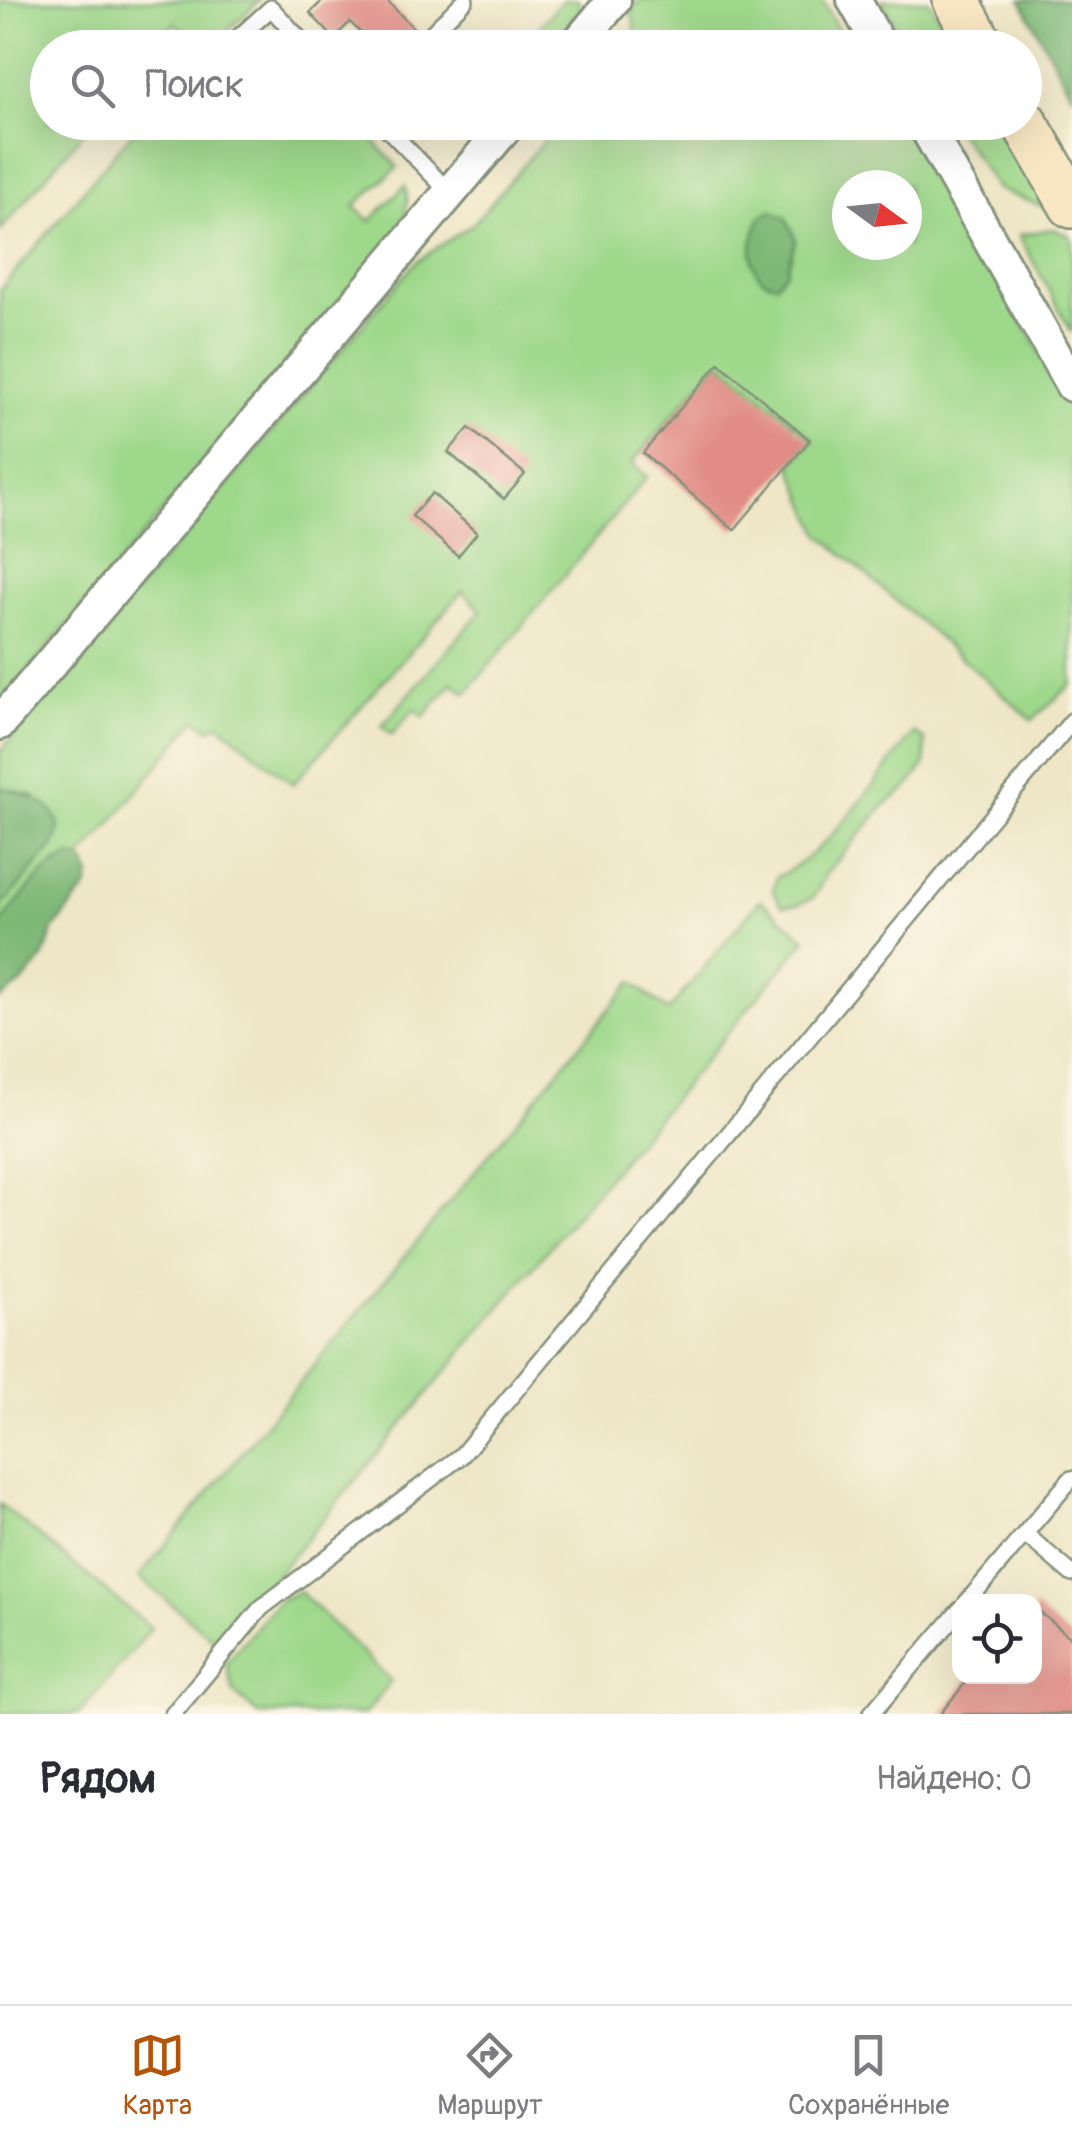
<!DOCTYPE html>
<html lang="ru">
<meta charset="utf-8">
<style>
body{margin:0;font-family:Pangolin,sans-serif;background:#f7f7f7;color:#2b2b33}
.controls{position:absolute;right:30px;bottom:30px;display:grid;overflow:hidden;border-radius:20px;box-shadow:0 10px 40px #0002}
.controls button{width:90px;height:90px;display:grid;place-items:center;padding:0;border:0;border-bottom:2px solid #e1e1e2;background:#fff;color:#2b2b33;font:50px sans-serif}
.compass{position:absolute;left:832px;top:170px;width:90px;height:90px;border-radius:50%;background:#fff;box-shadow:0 10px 40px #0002;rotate:105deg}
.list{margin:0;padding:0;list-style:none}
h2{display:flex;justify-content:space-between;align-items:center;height:130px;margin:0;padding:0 40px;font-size:42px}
h2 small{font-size:32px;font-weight:400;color:#7c7c81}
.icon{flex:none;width:55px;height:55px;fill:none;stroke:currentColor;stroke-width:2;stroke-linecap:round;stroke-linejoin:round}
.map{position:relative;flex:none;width:1072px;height:1714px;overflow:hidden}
.search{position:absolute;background:#fff;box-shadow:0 10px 40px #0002;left:30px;right:30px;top:30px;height:110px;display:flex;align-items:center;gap:25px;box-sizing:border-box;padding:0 35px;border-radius:55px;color:#7c7c81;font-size:38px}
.sheet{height:290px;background:#fff}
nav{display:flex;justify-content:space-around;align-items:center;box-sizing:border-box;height:140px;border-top:2px solid #e1e1e2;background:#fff;font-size:28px;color:#7c7c81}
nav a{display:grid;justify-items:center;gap:5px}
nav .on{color:#b45309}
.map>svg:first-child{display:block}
.green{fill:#9ed88b;stroke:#5e8a60;stroke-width:2.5;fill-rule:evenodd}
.forest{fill:#7eb877;stroke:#4e7a56;stroke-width:2.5}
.building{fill:#e18c86}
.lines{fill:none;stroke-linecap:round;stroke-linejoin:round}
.lane-casing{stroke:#86927d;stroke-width:20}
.street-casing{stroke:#86927d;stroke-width:38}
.secondary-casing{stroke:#86927d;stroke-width:50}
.lane{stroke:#fff;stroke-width:15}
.street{stroke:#fff;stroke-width:32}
.secondary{stroke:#f9e7c3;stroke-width:45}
</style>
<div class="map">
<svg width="1072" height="1714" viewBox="0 0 1072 1714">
<rect width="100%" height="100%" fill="#fcf5e5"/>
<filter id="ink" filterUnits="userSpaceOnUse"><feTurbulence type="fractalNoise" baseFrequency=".01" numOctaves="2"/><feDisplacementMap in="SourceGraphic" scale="20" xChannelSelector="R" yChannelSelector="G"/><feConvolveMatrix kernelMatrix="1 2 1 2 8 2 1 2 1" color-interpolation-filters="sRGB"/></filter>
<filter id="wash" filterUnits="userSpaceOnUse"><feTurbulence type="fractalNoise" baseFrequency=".0048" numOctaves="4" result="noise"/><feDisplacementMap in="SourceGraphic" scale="40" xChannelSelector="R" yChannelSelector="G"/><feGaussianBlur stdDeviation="2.25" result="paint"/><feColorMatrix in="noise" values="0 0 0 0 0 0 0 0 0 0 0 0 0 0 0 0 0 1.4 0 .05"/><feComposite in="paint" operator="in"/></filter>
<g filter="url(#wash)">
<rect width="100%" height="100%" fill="#eee6c6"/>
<g class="green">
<path d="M0 0H260L216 42 220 47H203L175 23 154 47 48 48V122L91 123 0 231Z"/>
<path d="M563 0H578L581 9 551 47H522Z"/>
<path d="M640 0H821L848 47H623L636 32 631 10Z"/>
<path d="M881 0H929L956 47H909Z"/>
<path d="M140 123H356L398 167 354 206 370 221 405 186C412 206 402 225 393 242L0 703V290Z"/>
<path d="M559 123H906L1072 406V684L1032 720 820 534 791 466 813 439 719 361 632 463 647 477 466 693 452 683 424 717 414 709 392 735 382 726 481 611 463 591 293 784 219 724 209 729 196 719 102 834 0 946V908L54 845 35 796 0 787V752L416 262 474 223ZM847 185H907V245H847Z"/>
<path d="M953 123H1000L1052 210 997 189Z"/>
<path d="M1052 229 1069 235 1072 240V333L1019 235Z"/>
<path d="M914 733 925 740V765L906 789 887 803 826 874 814 897 797 905 782 906 773 891 777 877C833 850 874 781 914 733Z"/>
<path d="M760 900 806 939 219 1644 139 1577 632 982 668 1011Z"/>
<path d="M0 1504 151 1628 79 1714H0Z"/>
<path d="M299 1591 391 1681 365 1714H258L234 1693 226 1663 278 1601Z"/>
</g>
<g class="forest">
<path d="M1021 0H1072V96Z"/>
<path d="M772 211 786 218 796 239 786 272 776 284C744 280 749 236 762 216Z"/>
<path d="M0 787C28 794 73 808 54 845L0 908Z"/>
<path d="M72 856 84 862 90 873 88 886 53 930 43 958 21 984 0 999V924C20 900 42 865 72 856Z"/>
</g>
<g id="blocks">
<g class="building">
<path d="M323 0H386L433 48H376L350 22 334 38 310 13Z"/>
<path d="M719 363 810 440 734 530 643 453Z"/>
<path d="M469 428 525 474 504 499 448 452Z"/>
<path d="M432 493 477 533 458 556 412 516Z"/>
<path d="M1034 1607 1072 1639V1714H940L971 1676H1034Z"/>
</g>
</g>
</g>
<g filter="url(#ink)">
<use href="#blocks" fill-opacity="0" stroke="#86927d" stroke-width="2.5"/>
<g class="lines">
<g class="lane-casing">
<g id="lane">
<path d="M228 47 271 8 308 48"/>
<path d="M417 48 465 0"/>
<path d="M381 122 450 193"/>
<path d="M1025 1534 1072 1574"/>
<path d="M967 1602 1071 1479"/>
<path d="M173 1714 261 1608 461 1456 1072 721"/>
<path d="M871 1714 960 1610"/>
</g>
</g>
<g class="street-casing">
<g id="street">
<path d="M854 0 881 48"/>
<path d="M574 48 614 0"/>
<path d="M923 122 1072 385"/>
<path d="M0 723 510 122"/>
</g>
</g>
<g class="secondary-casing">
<g id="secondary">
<path d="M956 0 982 48"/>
<path d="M1024 122 1072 205"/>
</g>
</g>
<use href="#lane" class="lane"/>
<use href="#street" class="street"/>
<use href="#secondary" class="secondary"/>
</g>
</g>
</svg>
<div class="controls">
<button><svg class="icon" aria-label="locate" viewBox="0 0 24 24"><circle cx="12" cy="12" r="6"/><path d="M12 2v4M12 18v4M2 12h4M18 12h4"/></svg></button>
</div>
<svg class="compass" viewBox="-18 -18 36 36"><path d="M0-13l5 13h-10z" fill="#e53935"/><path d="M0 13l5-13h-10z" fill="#7c7c81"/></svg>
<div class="search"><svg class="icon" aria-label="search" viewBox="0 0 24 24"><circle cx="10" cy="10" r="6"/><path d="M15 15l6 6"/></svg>Поиск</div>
</div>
<section class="sheet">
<h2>Рядом<small>Найдено: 0</small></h2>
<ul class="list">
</ul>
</section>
<nav>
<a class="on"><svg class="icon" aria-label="map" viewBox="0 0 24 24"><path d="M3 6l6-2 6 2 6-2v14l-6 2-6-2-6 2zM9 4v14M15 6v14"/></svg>Карта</a>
<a><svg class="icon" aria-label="directions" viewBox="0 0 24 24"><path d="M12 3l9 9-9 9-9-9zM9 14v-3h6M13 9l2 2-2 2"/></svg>Маршрут</a>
<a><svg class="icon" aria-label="saved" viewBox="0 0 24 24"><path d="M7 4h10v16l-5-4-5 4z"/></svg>Сохранённые</a>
</nav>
